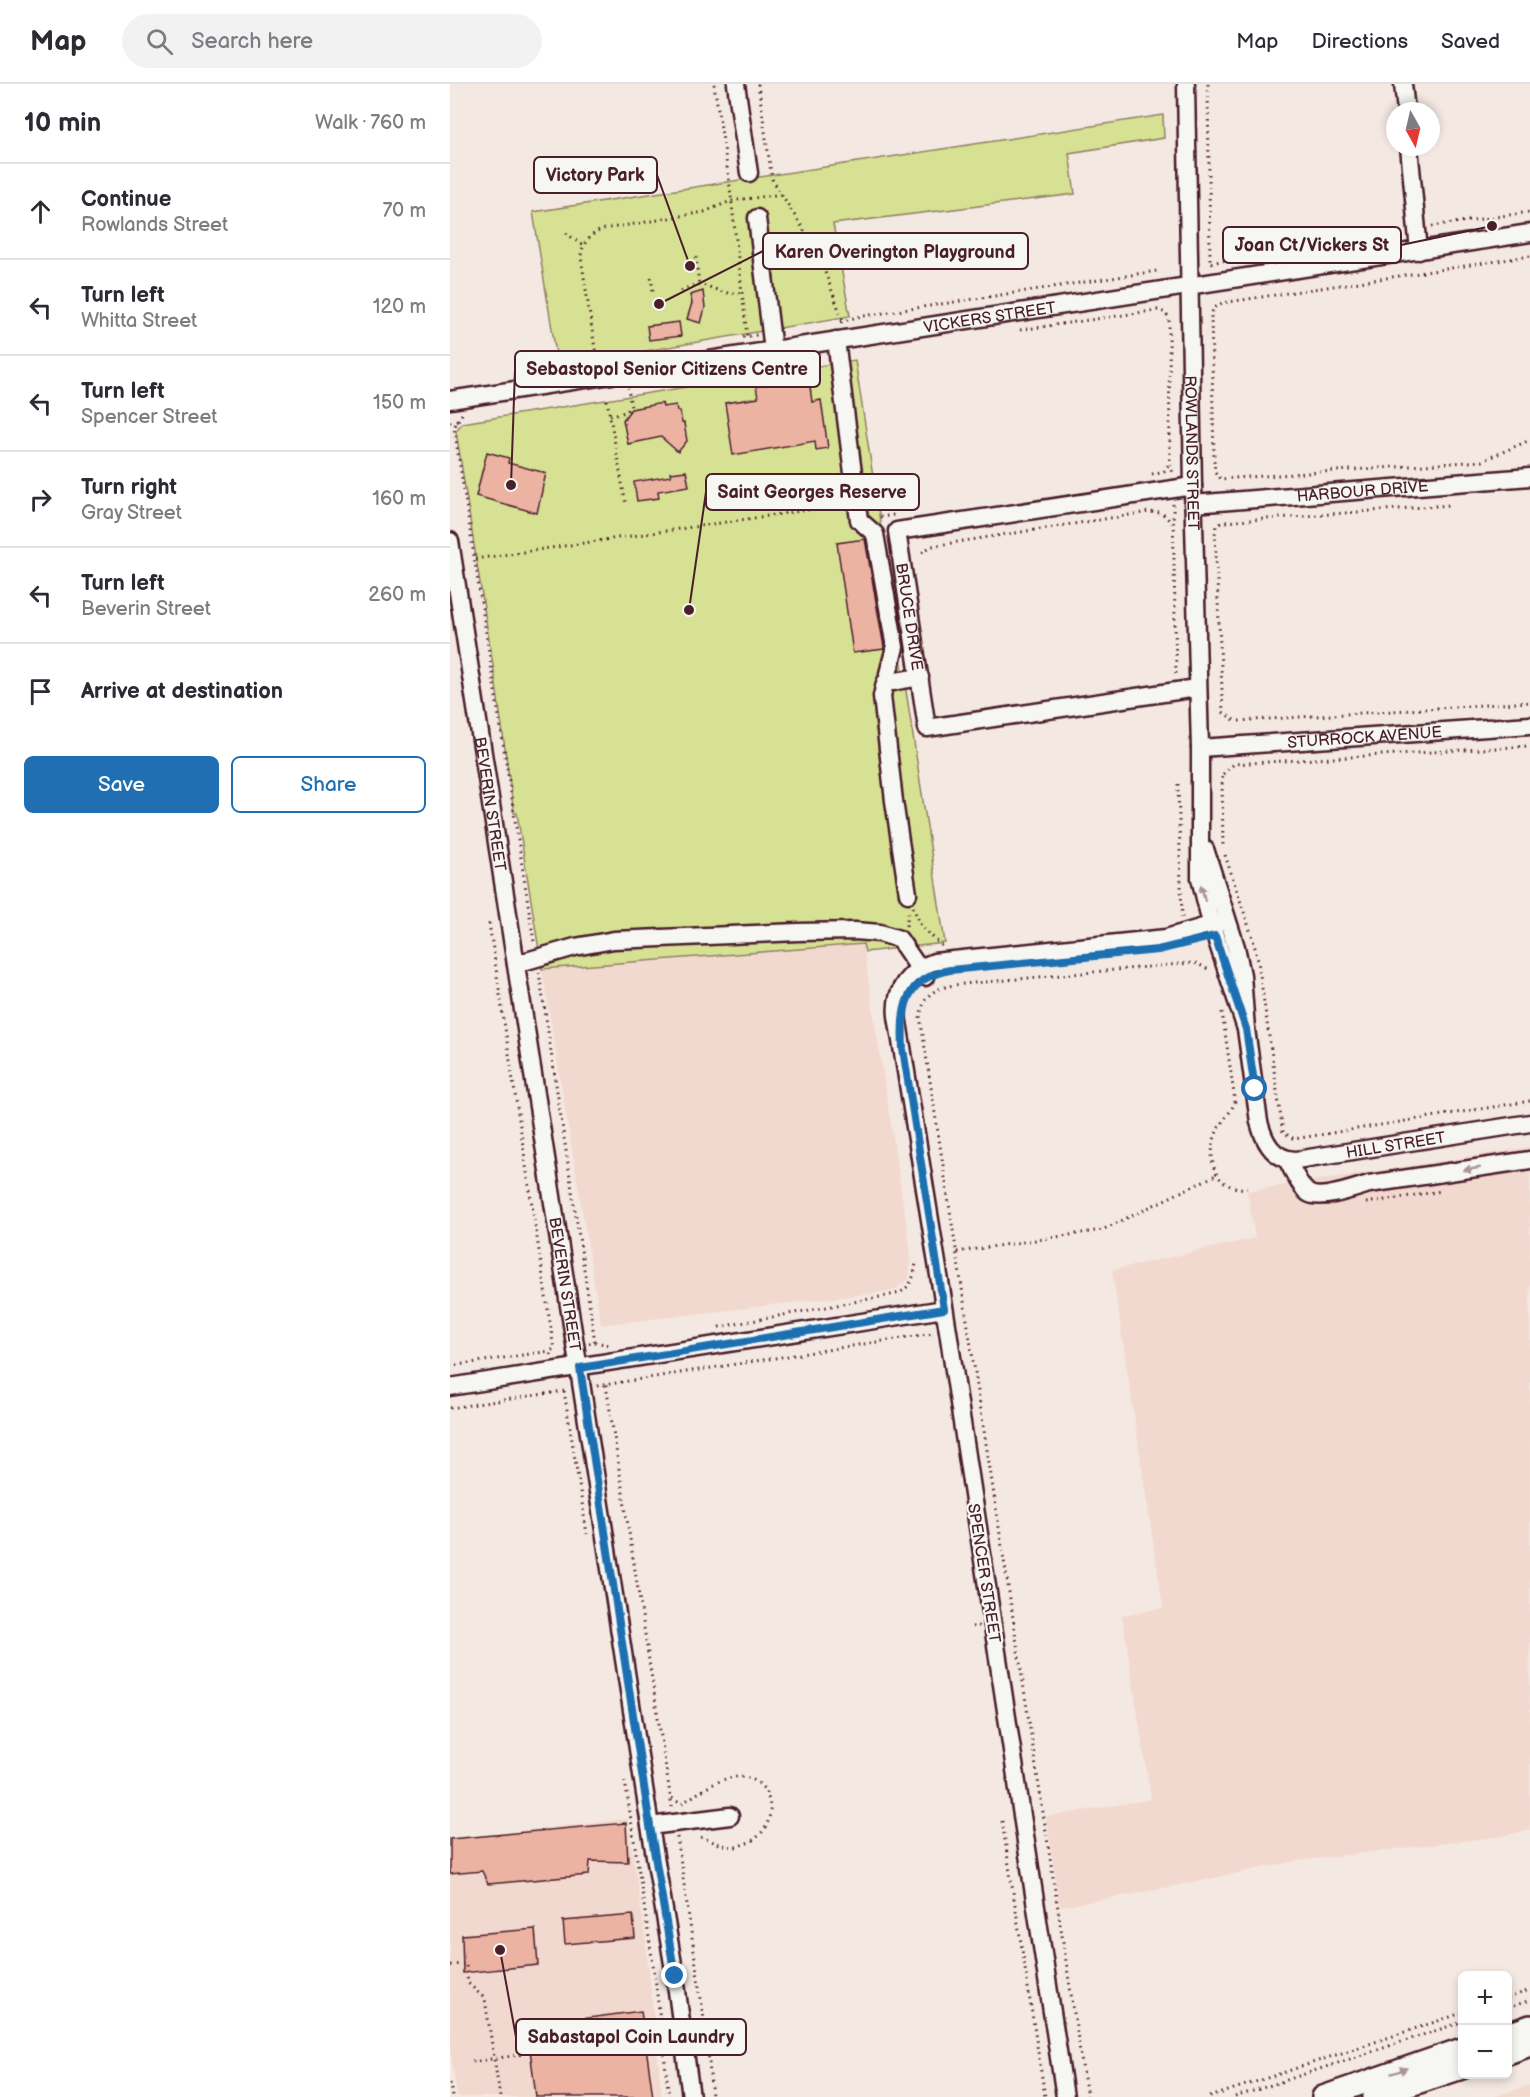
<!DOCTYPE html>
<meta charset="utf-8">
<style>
body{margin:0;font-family:"Balsamiq Sans",sans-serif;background:#f2f2f3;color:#2b2b33}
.controls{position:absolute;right:18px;bottom:18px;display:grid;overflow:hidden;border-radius:9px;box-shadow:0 3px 9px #0003}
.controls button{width:54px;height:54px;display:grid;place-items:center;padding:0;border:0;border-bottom:2px solid #e1e1e2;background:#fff;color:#2b2b33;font:30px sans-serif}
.compass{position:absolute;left:936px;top:18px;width:54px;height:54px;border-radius:50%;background:#fff;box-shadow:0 3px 9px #0003;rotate:172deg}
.stop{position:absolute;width:18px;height:18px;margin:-14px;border:4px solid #1f6fb2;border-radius:50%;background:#fff}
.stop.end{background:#1f6fb2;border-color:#fff;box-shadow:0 2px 6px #0008}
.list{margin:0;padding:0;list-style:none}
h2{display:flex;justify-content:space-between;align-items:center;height:78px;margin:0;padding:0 24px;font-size:26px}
h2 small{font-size:20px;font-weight:400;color:#7c7c81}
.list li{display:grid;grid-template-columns:39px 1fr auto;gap:18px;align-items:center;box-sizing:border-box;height:96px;padding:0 24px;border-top:2px solid #e1e1e2}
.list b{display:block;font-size:22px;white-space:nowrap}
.list p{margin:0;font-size:20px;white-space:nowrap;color:#7c7c81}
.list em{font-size:20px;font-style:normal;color:#7c7c81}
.actions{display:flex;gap:12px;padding:18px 24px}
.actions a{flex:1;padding:14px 0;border:2px solid #1f6fb2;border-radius:9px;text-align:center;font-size:21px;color:#1f6fb2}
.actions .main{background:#1f6fb2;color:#fff}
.icon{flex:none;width:33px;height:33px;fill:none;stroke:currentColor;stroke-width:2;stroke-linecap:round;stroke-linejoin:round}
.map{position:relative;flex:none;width:1080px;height:2013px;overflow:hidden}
header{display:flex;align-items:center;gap:36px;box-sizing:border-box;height:84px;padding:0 30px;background:#fff;border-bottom:2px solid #e1e1e2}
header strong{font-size:28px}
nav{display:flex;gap:33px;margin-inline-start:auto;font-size:21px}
.search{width:420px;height:54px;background:#f2f2f3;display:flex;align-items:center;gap:15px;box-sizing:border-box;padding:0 21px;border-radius:33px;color:#7c7c81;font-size:22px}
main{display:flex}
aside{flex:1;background:#fff}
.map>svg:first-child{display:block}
.built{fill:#f2d9cf}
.green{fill:#d6e194;stroke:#908060;stroke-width:1.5}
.building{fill:#ecb3a3;stroke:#4a1f2b;stroke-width:1.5}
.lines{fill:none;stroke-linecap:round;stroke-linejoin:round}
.minor-casing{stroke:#4a1f2b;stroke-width:21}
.major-casing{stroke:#4a1f2b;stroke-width:26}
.path{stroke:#4a1f2b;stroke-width:3;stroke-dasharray:1.5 4.5;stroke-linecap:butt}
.minor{stroke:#f6f6f2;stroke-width:16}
.major{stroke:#f6f6f2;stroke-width:21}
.oneway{fill:#a99598}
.route{stroke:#1f6fb2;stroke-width:8}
.labels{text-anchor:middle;stroke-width:4.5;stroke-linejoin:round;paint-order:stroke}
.street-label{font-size:16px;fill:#4a1f2b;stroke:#f6f6f2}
.leader{fill:none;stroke:#4a1f2b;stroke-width:2}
.callout-dot{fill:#4a1f2b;stroke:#f6f6f2;stroke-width:2}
.callout{fill:#f6f6f2;stroke:#4a1f2b;stroke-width:2}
.callout-label{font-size:18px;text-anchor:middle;font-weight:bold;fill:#4a1f2b}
</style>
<header>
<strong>Map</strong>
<div class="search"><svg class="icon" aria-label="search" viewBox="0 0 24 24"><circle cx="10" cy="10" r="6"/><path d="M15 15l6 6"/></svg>Search here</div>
<nav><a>Map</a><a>Directions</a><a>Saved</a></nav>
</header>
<main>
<aside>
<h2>10 min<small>Walk · 760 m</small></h2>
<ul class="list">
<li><svg class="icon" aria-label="ahead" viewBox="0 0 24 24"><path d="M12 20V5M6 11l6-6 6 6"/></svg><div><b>Continue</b><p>Rowlands Street</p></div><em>70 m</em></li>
<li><svg class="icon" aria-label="left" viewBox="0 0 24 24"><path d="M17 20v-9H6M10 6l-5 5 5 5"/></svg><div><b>Turn left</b><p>Whitta Street</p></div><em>120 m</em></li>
<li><svg class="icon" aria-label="left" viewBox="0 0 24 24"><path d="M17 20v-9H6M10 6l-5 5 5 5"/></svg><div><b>Turn left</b><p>Spencer Street</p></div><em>150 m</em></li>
<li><svg class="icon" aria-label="right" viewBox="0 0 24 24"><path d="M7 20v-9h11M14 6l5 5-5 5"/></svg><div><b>Turn right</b><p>Gray Street</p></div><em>160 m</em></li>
<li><svg class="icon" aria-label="left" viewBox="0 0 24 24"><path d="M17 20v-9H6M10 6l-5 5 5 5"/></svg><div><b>Turn left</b><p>Beverin Street</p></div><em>260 m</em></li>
<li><svg class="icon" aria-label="arrive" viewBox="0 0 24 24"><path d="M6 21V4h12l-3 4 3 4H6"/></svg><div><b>Arrive at destination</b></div></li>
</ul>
<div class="actions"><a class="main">Save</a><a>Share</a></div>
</aside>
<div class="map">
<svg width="1080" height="2013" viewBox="0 0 1080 2013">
<rect width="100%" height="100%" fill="#f4e9e2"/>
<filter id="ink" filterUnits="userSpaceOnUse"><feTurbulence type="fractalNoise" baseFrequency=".0167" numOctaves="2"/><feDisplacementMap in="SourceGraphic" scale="12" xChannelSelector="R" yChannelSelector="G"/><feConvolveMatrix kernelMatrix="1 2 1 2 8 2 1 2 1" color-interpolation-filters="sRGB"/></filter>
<g filter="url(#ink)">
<g class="built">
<path d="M413 860 461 1169 459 1195 443 1207 151 1241 92 885 330 863Z"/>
<path d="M1080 1063V1746L1047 1753 847 1777 684 1810 610 1823 596 1733 701 1715 672 1531 713 1524 662 1186 805 1154 797 1107Z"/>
<path d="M177 1735 195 1849 212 2013H7L0 1964V1755Z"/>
<path d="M1080 2001V2013H1043Z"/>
</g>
<g class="green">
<path d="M713 31 714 54 619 69 625 110 383 140 400 232 108 282 83 128Z"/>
<path d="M405 276 495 859 415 868 413 860 92 885 67 729H64L45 594 6 347 12 339Z"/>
</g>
<g class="building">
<path d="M253 207 255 224 251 239 237 235 242 219 240 211Z"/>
<path d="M229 238 231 252 199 256 197 242Z"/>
<path d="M359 295 362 318 371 316 378 364 366 366 365 357 283 371 275 319 308 314 306 302Z"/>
<path d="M212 319 213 323 226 321 227 327H230L232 339H234L237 357 228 368 211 353 178 360 173 336 181 325Z"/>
<path d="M37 368 59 374 58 379 96 389 87 429 26 412Z"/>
<path d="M236 387 239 402 208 407 209 414 187 417 184 398 221 392 220 389Z"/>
<path d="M415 455 434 563V565L403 569 387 459Z"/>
<path d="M176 1739 178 1778 140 1777 139 1791 38 1800 32 1787 0 1790V1755Z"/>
<path d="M183 1831 185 1854 115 1860 113 1837Z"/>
<path d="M85 1845 88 1881 13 1889 12 1851Z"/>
<path d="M191 1927 203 2013H86L77 1942Z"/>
</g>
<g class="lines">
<g class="minor-casing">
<g id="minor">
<path d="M286 0 299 89"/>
<path id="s1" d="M736 0 743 402 750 664V794L761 839 796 945"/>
<path d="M953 0 956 27"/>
<path d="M959 63 969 167"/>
<path d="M307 134 323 266"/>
<path d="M386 256 409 436 425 450 445 563 438 590 443 598"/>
<path id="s2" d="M0 316 1080 149"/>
<path id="s3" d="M743 402 447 447 477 644 747 604"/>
<path id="s4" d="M743 420 1080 393"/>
<path id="s5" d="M0 457 200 1742 225 1892 241 2013"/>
<path id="s6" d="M750 664 1080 641"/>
<path id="s7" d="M755 765 786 863 792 891 796 945 809 1038C814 1057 823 1076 846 1076L1080 1039"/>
<path d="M458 810 444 717 432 612 435 599 470 593"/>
<path d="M66 880 125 863 164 856 348 848 405 847 430 849 449 855 475 893"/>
<path d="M837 1076C843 1086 849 1102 858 1109 870 1117 906 1104 919 1100L1080 1076"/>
<path d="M0 1303 494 1225"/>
<path d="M200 1742 280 1732"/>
<path d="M615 2013 498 1247 447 932C444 906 459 886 484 878L716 854 777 836"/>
</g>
</g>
<g class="major-casing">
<g id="major">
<path d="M1058 1950 1080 1942"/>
<path d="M1058 1969 1080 1961"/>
<path d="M873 2013 1012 1965"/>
<path d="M924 2013 1012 1984"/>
</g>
</g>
<g class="path">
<path d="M264 0 279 95 297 252"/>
<path d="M308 0 322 95 368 169 393 237"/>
<path d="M758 0 760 179 951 147"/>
<path d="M941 33 944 56"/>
<path d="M982 142 1080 128"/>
<path d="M116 149 133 162"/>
<path d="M1080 172 772 219 764 224 761 230 764 376 765 388 770 395 1032 377 1080 356"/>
<path d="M246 173 249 201"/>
<path d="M201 193 203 207"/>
<path d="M231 207C251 196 254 202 273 208 279 210 286 209 293 208"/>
<path d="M391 238 407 233 707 187"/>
<path d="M570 246 708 226 716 229 719 236 720 379 723 390"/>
<path d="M293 253 307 251"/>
<path d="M147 278 131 173C132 158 141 149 155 145L254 128 281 117 332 110"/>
<path d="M157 316 176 421"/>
<path d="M12 330 4 343 84 858"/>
<path d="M160 331 176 328 181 323 178 304"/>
<path d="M0 338 8 336"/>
<path d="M702 390 714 387 720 379"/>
<path d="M723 420 726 591"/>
<path d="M430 433 444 431"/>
<path d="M472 468 482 462 699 428 712 429 722 439"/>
<path d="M25 475 392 421"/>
<path d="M784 636 773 628 765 450 767 441 774 438 1001 421"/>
<path d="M789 637 1080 618"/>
<path d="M773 690 784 680 1080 662"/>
<path d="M772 693 773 765"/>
<path d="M728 700 732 834"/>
<path d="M775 771 801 849"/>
<path d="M463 823 471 842 493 863"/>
<path d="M39 839 104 1265 100 1267 101 1273"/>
<path d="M456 842 459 825"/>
<path d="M802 851 808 877 833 1048 844 1055 1080 1017"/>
<path d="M89 888 145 1258"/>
<path d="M772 928 785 1017C781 1030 770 1038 766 1050 756 1076 765 1107 797 1104"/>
<path d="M916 1119 992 1107"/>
<path d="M507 1168 652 1146 766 1091"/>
<path d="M269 1243 446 1210C461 1205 465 1191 466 1177"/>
<path d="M139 1259 145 1258 159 1261"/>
<path d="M0 1282 100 1267"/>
<path d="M156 1301 222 1723"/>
<path d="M147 1302 484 1249"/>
<path d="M114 1307 137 1450"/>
<path d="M0 1324 114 1307"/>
<path d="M522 1543 529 1542"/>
<path d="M175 1697 205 1893 219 2013"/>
<path d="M222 1714 231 1720C246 1711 266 1695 285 1693 325 1689 333 1745 297 1759 293 1760 288 1763 284 1763 272 1762 259 1756 248 1752"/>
<path d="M552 1737 595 2013"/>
<path d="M227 1753 257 1955 262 2013"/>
<path d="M0 1881 16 1880 18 1899 35 1915 50 2013"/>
<path d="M1058 1914 1080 1906"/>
<path d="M1058 1924 1080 1916"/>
<path d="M22 1978 75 1970"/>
<path d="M0 1999 2 2013"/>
<path d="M637 2013 470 932C475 910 482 906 503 901L741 879 748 880 759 886"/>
<path d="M760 2013 1012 1929"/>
<path d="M785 2013 1012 1938"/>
</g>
<use href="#minor" class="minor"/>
<use href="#major" class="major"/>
</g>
<defs><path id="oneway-solid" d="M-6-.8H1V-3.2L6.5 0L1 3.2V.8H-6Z" transform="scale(1.5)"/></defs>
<g class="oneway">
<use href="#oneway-solid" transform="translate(753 809) rotate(-104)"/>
<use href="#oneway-solid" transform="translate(1022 1085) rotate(171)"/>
<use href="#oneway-solid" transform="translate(949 1987) rotate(-19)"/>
</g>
</g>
<g class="lines" filter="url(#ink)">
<path class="route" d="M225 1892 200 1742 130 1284 494 1225 453 965C451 924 454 894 500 886L708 866 765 852 796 945 805 1005"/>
</g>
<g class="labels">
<g class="street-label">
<text dy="6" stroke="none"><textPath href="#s2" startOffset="546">VICKERS STREET</textPath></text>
<text dy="6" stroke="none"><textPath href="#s1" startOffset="369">ROWLANDS STREET</textPath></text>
<text dy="6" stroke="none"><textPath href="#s4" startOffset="170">HARBOUR DRIVE</textPath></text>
<text dy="6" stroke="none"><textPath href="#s3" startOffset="386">BRUCE DRIVE</textPath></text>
<text dy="6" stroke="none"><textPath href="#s6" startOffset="165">STURROCK AVENUE</textPath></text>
<text dy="6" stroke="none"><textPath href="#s5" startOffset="266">BEVERIN STREET</textPath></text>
<text dy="6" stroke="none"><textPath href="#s7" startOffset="438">HILL STREET</textPath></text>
<text dy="6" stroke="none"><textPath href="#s5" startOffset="752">BEVERIN STREET</textPath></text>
<text transform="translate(535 1489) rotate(81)" y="6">SPENCER STREET</text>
</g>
</g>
<path class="leader" d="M240 182L207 91M1042 142L951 161M209 220L313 167M61 401L65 285M239 526L256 408M50 1866L66 1953"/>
<g class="callout-dot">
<circle cx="240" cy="182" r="6"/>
<circle cx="1042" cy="142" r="6"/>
<circle cx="209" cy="220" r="6"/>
<circle cx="61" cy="401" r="6"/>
<circle cx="239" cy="526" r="6"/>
<circle cx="50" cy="1866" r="6"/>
</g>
<g class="callout">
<rect x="84" y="73" width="123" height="36" rx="6"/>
<rect x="773" y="143" width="178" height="36" rx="6"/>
<rect x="313" y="149" width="265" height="36" rx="6"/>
<rect x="65" y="267" width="305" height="36" rx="6"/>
<rect x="256" y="390" width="213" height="36" rx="6"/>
<rect x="66" y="1935" width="230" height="36" rx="6"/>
</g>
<g class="callout-label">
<text x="145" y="97">Victory Park</text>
<text x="862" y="167">Joan Ct/Vickers St</text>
<text x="445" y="174">Karen Overington Playground</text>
<text x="217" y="291">Sebastopol Senior Citizens Centre</text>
<text x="362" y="414">Saint Georges Reserve</text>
<text x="181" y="1959">Sabastapol Coin Laundry</text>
</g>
</svg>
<div class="controls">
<button>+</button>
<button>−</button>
</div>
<svg class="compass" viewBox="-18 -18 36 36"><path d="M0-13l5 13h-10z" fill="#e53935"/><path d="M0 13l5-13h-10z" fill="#7c7c81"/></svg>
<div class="stop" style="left:805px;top:1005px"></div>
<div class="stop end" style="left:225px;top:1892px"></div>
</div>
</main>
